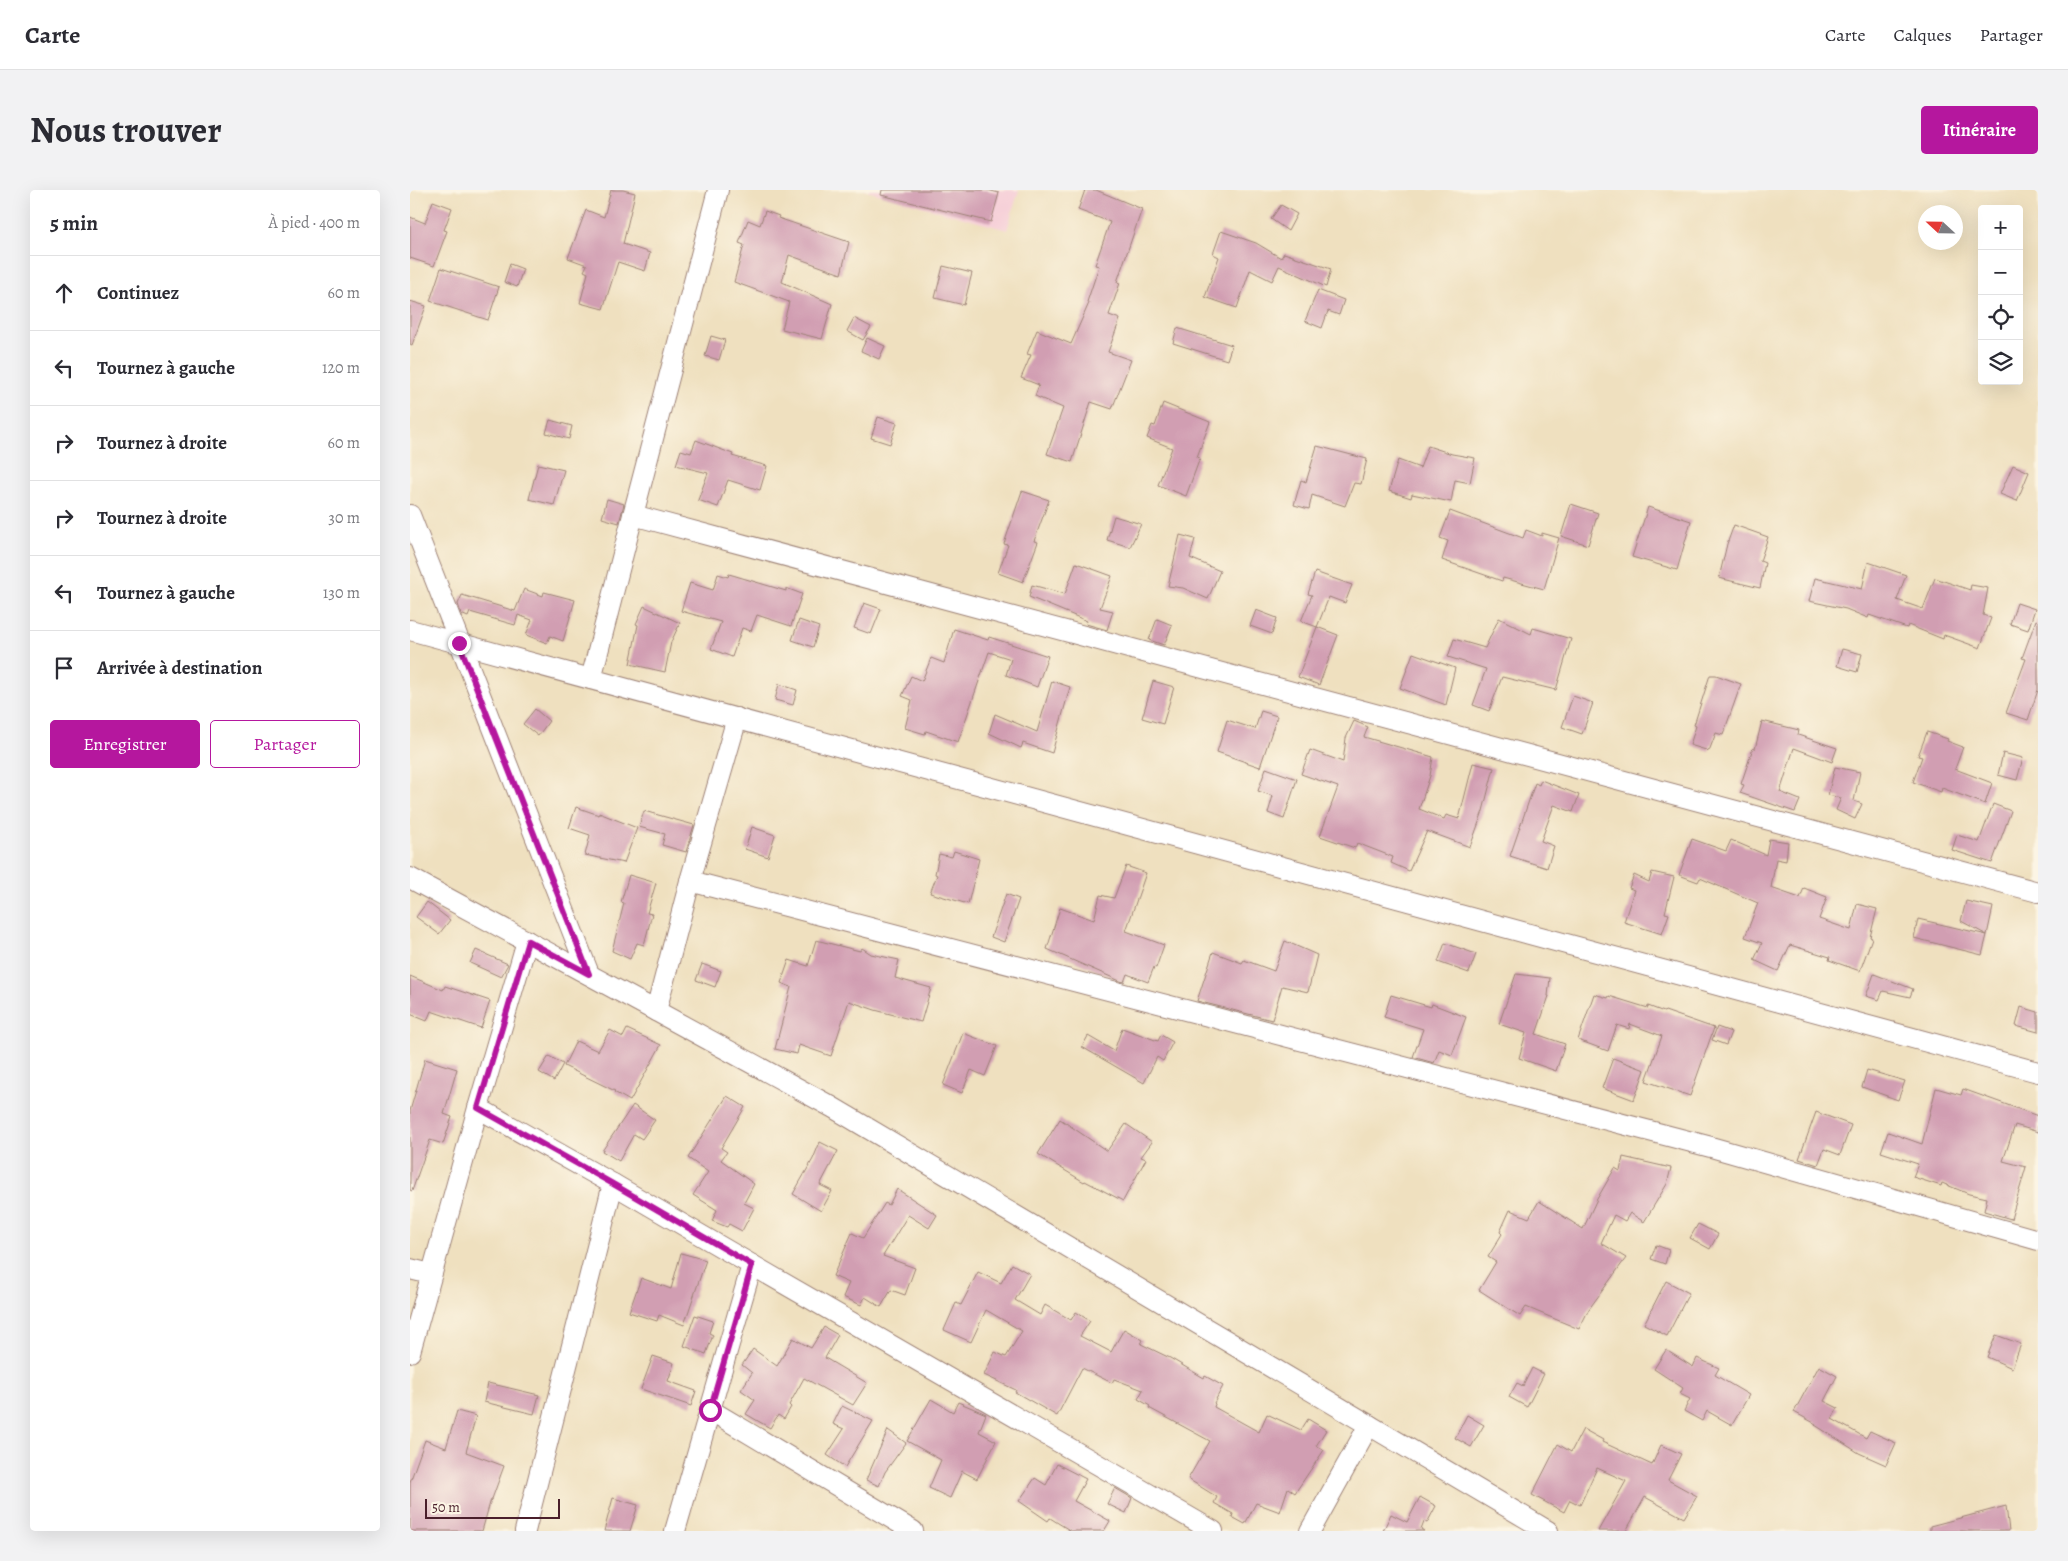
<!DOCTYPE html>
<html lang="fr">
<meta charset="utf-8">
<style>
body{margin:0;font-family:Alegreya,serif;background:#f2f2f3;color:#2b2b33}
.controls{position:absolute;right:15px;top:15px;display:grid;overflow:hidden;border-radius:5px;box-shadow:0 5px 20px #0002}
.controls button{width:45px;height:45px;display:grid;place-items:center;padding:0;border:0;border-bottom:1px solid #e1e1e2;background:#fff;color:#2b2b33;font:25px sans-serif}
.compass{position:absolute;left:1508px;top:15px;width:45px;height:45px;border-radius:50%;background:#fff;box-shadow:0 5px 20px #0002;rotate:292deg}
.scale{position:absolute;left:15px;bottom:12px;width:135px;box-sizing:border-box;padding-left:5px;border:2px solid #4a1f2b;border-top:0;font-size:14px;line-height:18px;white-space:nowrap;color:#4a1f2b;-webkit-text-stroke:4px #fcf5e5;paint-order:stroke}
.stop{position:absolute;width:15px;height:15px;margin:-11px;border:4px solid #b5179e;border-radius:50%;background:#fff}
.stop.end{background:#b5179e;border-color:#fff;box-shadow:0 1px 5px #0008}
.list{margin:0;padding:0;list-style:none}
h2{display:flex;justify-content:space-between;align-items:center;height:65px;margin:0;padding:0 20px;font-size:21px}
h2 small{font-size:16px;font-weight:400;color:#7c7c81}
.list li{display:grid;grid-template-columns:32px 1fr auto;gap:15px;align-items:center;box-sizing:border-box;height:75px;padding:0 20px;border-top:1px solid #e1e1e2}
.list b{display:block;font-size:19px;white-space:nowrap}
.list em{font-size:16px;font-style:normal;color:#7c7c81}
.actions{display:flex;gap:10px;padding:15px 20px}
.actions a{flex:1;padding:11px 0;border:1px solid #b5179e;border-radius:5px;text-align:center;font-size:18px;color:#b5179e}
.actions .main{background:#b5179e;color:#fff}
.icon{flex:none;width:28px;height:28px;fill:none;stroke:currentColor;stroke-width:2;stroke-linecap:round;stroke-linejoin:round}
.map{position:relative;flex:none;width:1628px;height:1341px;overflow:hidden;border-radius:5px}
header{display:flex;align-items:center;gap:30px;box-sizing:border-box;height:70px;padding:0 25px;background:#fff;border-bottom:1px solid #e1e1e2}
header strong{font-size:24px}
nav{display:flex;gap:28px;margin-inline-start:auto;font-size:18px}
.intro{display:flex;align-items:center;justify-content:space-between;box-sizing:border-box;height:120px;padding:0 30px}
h1{margin:0;font-size:35px}
.button{padding:12px 22px;border-radius:5px;background:#b5179e;color:#fff;font-size:18px;font-weight:700}
main{display:flex;gap:30px;padding:0 30px}
aside{flex:1;background:#fff;border-radius:5px;box-shadow:0 5px 20px #0002}
.map>svg:first-child{display:block}
.built{fill:#f6cfd8}
.building{fill:#d19eb2}
.lines{fill:none;stroke-linecap:round;stroke-linejoin:round}
.minor-casing{stroke:#9c8075;stroke-width:22}
.minor{stroke:#fff;stroke-width:20}
.route{stroke:#b5179e;stroke-width:6}
</style>
<header>
<strong>Carte</strong>
<nav><a>Carte</a><a>Calques</a><a>Partager</a></nav>
</header>
<div class="intro"><h1>Nous trouver</h1><a class="button">Itinéraire</a></div>
<main>
<aside>
<h2>5 min<small>À pied · 400 m</small></h2>
<ul class="list">
<li><svg class="icon" aria-label="ahead" viewBox="0 0 24 24"><path d="M12 20V5M6 11l6-6 6 6"/></svg><div><b>Continuez</b></div><em>60 m</em></li>
<li><svg class="icon" aria-label="left" viewBox="0 0 24 24"><path d="M17 20v-9H6M10 6l-5 5 5 5"/></svg><div><b>Tournez à gauche</b></div><em>120 m</em></li>
<li><svg class="icon" aria-label="right" viewBox="0 0 24 24"><path d="M7 20v-9h11M14 6l5 5-5 5"/></svg><div><b>Tournez à droite</b></div><em>60 m</em></li>
<li><svg class="icon" aria-label="right" viewBox="0 0 24 24"><path d="M7 20v-9h11M14 6l5 5-5 5"/></svg><div><b>Tournez à droite</b></div><em>30 m</em></li>
<li><svg class="icon" aria-label="left" viewBox="0 0 24 24"><path d="M17 20v-9H6M10 6l-5 5 5 5"/></svg><div><b>Tournez à gauche</b></div><em>130 m</em></li>
<li><svg class="icon" aria-label="arrive" viewBox="0 0 24 24"><path d="M6 21V4h12l-3 4 3 4H6"/></svg><div><b>Arrivée à destination</b></div></li>
</ul>
<div class="actions"><a class="main">Enregistrer</a><a>Partager</a></div>
</aside>
<div class="map">
<svg width="1628" height="1341" viewBox="0 0 1628 1341">
<rect width="100%" height="100%" fill="#fcf5e5"/>
<filter id="ink" filterUnits="userSpaceOnUse"><feTurbulence type="fractalNoise" baseFrequency=".02" numOctaves="2"/><feDisplacementMap in="SourceGraphic" scale="10" xChannelSelector="R" yChannelSelector="G"/><feConvolveMatrix kernelMatrix="1 2 1 2 8 2 1 2 1" color-interpolation-filters="sRGB"/></filter>
<filter id="wash" filterUnits="userSpaceOnUse"><feTurbulence type="fractalNoise" baseFrequency=".0096" numOctaves="4" result="noise"/><feDisplacementMap in="SourceGraphic" scale="20" xChannelSelector="R" yChannelSelector="G"/><feGaussianBlur stdDeviation="1.12" result="paint"/><feColorMatrix in="noise" values="0 0 0 0 0 0 0 0 0 0 0 0 0 0 0 0 0 1.4 0 .05"/><feComposite in="paint" operator="in"/></filter>
<g filter="url(#wash)">
<rect width="100%" height="100%" fill="#efe0bf"/>
<path class="built" d="M453 0H609L597 40Z"/>
<g id="blocks">
<g class="building">
<path d="M201 0H213L225 3 213 54 240 63 235 81 208 72 193 119 170 113 178 83 174 81 177 75 158 68 176 20 194 27Z"/>
<path d="M472 0H577L589 3 581 32 471 5Z"/>
<path d="M675 0H686L732 19 707 92 710 93 699 125 710 129 698 162 721 170 702 219 681 212 662 272 637 264 653 218 625 206 629 195 611 188 621 165 617 164 627 140 661 154 679 113 677 112 689 76 685 75 700 32 668 20Z"/>
<path d="M23 11 42 18 34 40 37 41 24 76 0 68V27L15 33Z"/>
<path d="M871 15 887 24 878 41 861 29Z"/>
<path d="M355 21 369 26 368 28 439 52 431 84 379 65 372 92 422 114 412 149 372 139 379 112 324 92 334 55 329 53 338 30 350 35Z"/>
<path d="M811 41 846 53 871 68 874 63 921 79 916 97 869 76 862 91 840 80 827 118 795 107 809 67 803 64Z"/>
<path d="M100 74 113 79 107 97 94 92Z"/>
<path d="M533 76 562 83 554 115 525 108Z"/>
<path d="M31 78 89 97 78 130 20 111Z"/>
<path d="M908 100 934 110 929 125 918 121 912 138 895 131Z"/>
<path d="M0 111 16 116 2 155 0 154Z"/>
<path d="M444 128 461 137 453 150 437 141Z"/>
<path d="M767 138 822 155 817 170 763 153Z"/>
<path d="M301 146 315 150 309 170 295 166Z"/>
<path d="M457 148 475 156 469 169 451 161Z"/>
<path d="M753 213 800 232 787 267 790 268 776 306 748 295 762 258 737 248 742 235 745 236Z"/>
<path d="M468 227 487 233 480 254 461 248Z"/>
<path d="M140 230 162 236 159 249 136 243Z"/>
<path d="M286 250 323 264 322 266 357 276 350 300 318 290 308 317 288 310 298 283 266 275 271 260 281 263Z"/>
<path d="M907 256 957 269 951 294 944 293 935 316 902 305 899 319 884 315 891 290 896 292Z"/>
<path d="M1018 256 1042 264 1065 268 1060 293 1045 290 1041 312 1002 304 1001 308 979 301 988 270 1010 278Z"/>
<path d="M128 274 154 280 144 315 119 309Z"/>
<path d="M1603 275 1619 282 1607 311 1590 304Z"/>
<path d="M612 301 639 310 624 351 628 352 613 392 588 383 598 355 594 354Z"/>
<path d="M197 309 214 314 209 333 192 328Z"/>
<path d="M1161 314 1188 323 1178 355 1151 346Z"/>
<path d="M1238 317 1281 331 1267 380 1222 367Z"/>
<path d="M1040 321 1113 348 1116 340 1132 346V343L1149 348 1134 399 1093 388 1092 391 1032 370 1038 351 1030 348Z"/>
<path d="M704 326 731 334 720 357 697 350Z"/>
<path d="M1324 335 1358 347 1350 371 1355 373 1350 398 1309 388 1317 354Z"/>
<path d="M770 345 785 349 780 368 810 381 798 409 773 398 758 396Z"/>
<path d="M1458 372 1496 385 1487 410 1513 419 1525 388 1560 400 1561 395 1578 398 1573 425 1581 428 1570 458 1534 445 1533 449 1498 435 1497 438 1459 425 1458 428 1436 419 1399 411 1405 388 1452 399Z"/>
<path d="M666 373 702 386 690 418 703 421 697 440 676 434 677 431 619 407 622 395 655 404Z"/>
<path d="M905 382 942 395 935 413 919 407 907 437 891 431 902 405 898 404Z"/>
<path d="M308 384 318 387 319 384 376 401V398L392 404 381 436 347 425 341 441 332 438 322 467 301 459 311 432 271 421 280 393 303 400Z"/>
<path d="M114 399 133 406 134 402 165 410 153 451 140 446 137 453 116 445 122 430 108 425 105 435 60 422 58 427 51 424 48 414 52 405 105 421Z"/>
<path d="M454 413 471 419 461 444 444 438Z"/>
<path d="M1607 413 1625 419 1618 440 1600 434Z"/>
<path d="M234 416 270 433 261 452 255 482 220 474 228 435 226 434Z"/>
<path d="M846 420 867 428 862 444 840 436Z"/>
<path d="M1089 428 1121 444 1123 438 1161 449 1146 500 1092 487 1079 521 1063 515 1076 479 1038 467 1044 449 1075 458Z"/>
<path d="M747 429 762 435 754 455 739 450Z"/>
<path d="M389 430 409 437 403 457 382 450Z"/>
<path d="M1626 430 1628 431V500L1618 530 1596 523 1616 469 1612 468Z"/>
<path d="M907 437 928 445 909 495 888 487Z"/>
<path d="M544 439 578 450 579 447 638 466 627 497 596 485 601 469 579 462 548 552 516 541 515 544 495 538 502 510 492 506 501 486 512 491 521 468 534 473Z"/>
<path d="M1432 459 1452 464 1447 482 1427 476Z"/>
<path d="M1003 463 1045 478 1036 515 990 498Z"/>
<path d="M1300 485H1306L1331 494 1313 545 1306 543 1299 561 1280 555 1286 536 1284 535Z"/>
<path d="M642 491 660 497 642 563 613 553 611 558 579 543 585 524 627 542Z"/>
<path d="M743 491 764 497 753 534 732 528Z"/>
<path d="M369 494 387 500 383 515 365 510Z"/>
<path d="M1163 506 1183 513 1172 544 1152 537Z"/>
<path d="M125 519 139 531 128 546 113 534Z"/>
<path d="M851 521 867 526 850 577 807 562 817 530 845 539Z"/>
<path d="M944 531 958 537 954 547 1023 567 1020 586 1009 619 1034 629 1036 625 1049 629 1063 573 1084 578 1073 621 1060 657 1017 641 999 681 981 673 983 667 947 653 945 658 910 646 928 597 891 584 900 560 933 572 936 548Z"/>
<path d="M1352 531 1389 540 1388 545 1427 558 1422 572 1384 558 1370 602 1390 610 1385 622 1330 603 1334 595 1331 594 1343 558 1345 559Z"/>
<path d="M1517 542 1538 549 1537 551 1553 557 1545 579 1582 593 1575 614 1532 598 1531 602 1503 592 1512 567 1508 566Z"/>
<path d="M1593 563 1613 568 1607 590 1588 585Z"/>
<path d="M1425 577 1450 582 1444 611 1452 614 1445 629 1426 620 1431 608 1418 605Z"/>
<path d="M856 578 887 589 874 629 858 623 863 606 848 601Z"/>
<path d="M1131 590 1169 605 1163 622 1144 615 1131 651 1144 656 1137 678 1100 666 1125 593 1129 595Z"/>
<path d="M1583 614 1601 621 1582 673 1542 660 1547 645 1569 652Z"/>
<path d="M166 617 189 625V623L227 638 214 673 175 665 180 645 159 638Z"/>
<path d="M234 621 284 635 276 662 252 655 255 644 229 637Z"/>
<path d="M342 637 365 645 358 667 335 659Z"/>
<path d="M1282 649 1316 661 1321 650 1356 665 1359 649 1378 652 1376 671 1366 669 1361 698 1390 708 1394 698 1417 707 1409 729 1441 740 1447 714 1467 719 1460 747 1462 748 1450 781 1419 770 1420 767 1380 755 1368 781 1344 770 1352 753 1335 747 1348 713 1290 688 1288 692 1269 685Z"/>
<path d="M544 661 569 669 558 714 520 703 527 685 525 684 529 664 542 667Z"/>
<path d="M716 676 736 683 716 741 754 755 746 778 744 777 738 792 717 784 714 792 710 791 637 759 650 718 684 730 690 705 704 708Z"/>
<path d="M1242 682 1264 687 1255 723 1259 724 1252 744 1214 732 1224 700 1219 698 1224 685 1239 692Z"/>
<path d="M219 685 246 693 237 723 242 724 234 755 227 753 220 769 202 761 214 713 211 712Z"/>
<path d="M596 704 609 709 594 752 581 747Z"/>
<path d="M1556 711 1583 717 1577 745 1551 731Z"/>
<path d="M17 712 40 730 29 744 6 727Z"/>
<path d="M1508 729 1577 745 1572 765 1504 748Z"/>
<path d="M406 750 450 761 452 758 461 764 489 770 485 788 521 798 511 832 465 820 439 811 421 866 389 855 387 864 365 859 381 797 371 793 379 770 398 776Z"/>
<path d="M875 751 907 765 898 802 872 796 862 830 787 811 803 762 832 773 834 770 864 781Z"/>
<path d="M1035 753 1066 764 1059 783 1028 772Z"/>
<path d="M66 760 98 774 91 787 60 773Z"/>
<path d="M292 774 311 781 305 797 286 790Z"/>
<path d="M1106 784 1140 788 1138 806H1139L1126 844 1155 854 1146 881 1109 868 1116 843 1089 834Z"/>
<path d="M1464 784 1503 799 1500 807 1473 801 1469 810 1456 806Z"/>
<path d="M0 786 33 800 35 796 80 811 71 838 21 821 17 831 0 824Z"/>
<path d="M1184 804 1198 808 1199 806 1238 818V816L1254 822 1255 821 1304 838 1280 906 1236 891 1252 846 1220 834 1219 839 1207 835 1198 861 1168 850Z"/>
<path d="M981 805 1021 817 1022 814 1056 827 1042 865 1029 860 1024 873 1003 867 1013 839 974 827Z"/>
<path d="M1611 817 1628 822V842L1606 836Z"/>
<path d="M1307 837 1321 842 1316 855 1302 850Z"/>
<path d="M712 838 748 851 751 845 763 852 753 871 747 867 734 893 672 857 678 846 704 861Z"/>
<path d="M217 839 251 855 220 911 204 902 205 901 154 876 166 851 188 861 200 840 213 847Z"/>
<path d="M553 843 587 856 575 886 561 880 552 903 533 895Z"/>
<path d="M139 866 153 874 144 891 129 882Z"/>
<path d="M1203 868 1235 880 1224 910 1192 898Z"/>
<path d="M15 869 47 879 34 924 42 927 33 954 20 950 2 1001 0 1000V921Z"/>
<path d="M1457 880 1495 891 1488 910 1452 897Z"/>
<path d="M1526 898 1551 905 1553 899 1628 926V942L1605 935 1593 971 1616 977 1601 1029 1574 1021 1577 1008 1559 1004 1532 993 1531 996 1503 987 1508 974 1471 962 1478 942 1512 954Z"/>
<path d="M317 906 335 917 311 958 317 962 311 970 344 994 334 1013 344 1018 332 1041 319 1034 317 1037 302 1031 307 1020 283 1005 298 982 278 968Z"/>
<path d="M223 915 245 930 232 949 224 944 209 971 192 961Z"/>
<path d="M1406 922 1441 935 1430 965 1414 959 1408 975 1389 969Z"/>
<path d="M650 929 697 961 716 934 742 952 731 967 736 969 713 1011 675 991 674 992 628 964Z"/>
<path d="M410 952 428 961 410 995 422 1001 411 1021 383 1004 403 969Z"/>
<path d="M1213 967 1261 978 1257 994 1234 1032 1220 1023 1215 1031 1204 1025 1191 1053 1216 1068 1179 1119 1169 1139 1116 1117 1110 1126 1069 1100 1086 1072 1078 1067 1092 1044 1090 1042 1100 1020 1119 1028 1129 1011 1173 1039 1187 1009 1205 978 1210 981Z"/>
<path d="M487 999 527 1025 519 1038 498 1025 473 1066 505 1078 495 1105 481 1100 471 1117 455 1107 451 1115 433 1107 439 1093 423 1086 442 1043 453 1048 475 1013 479 1015Z"/>
<path d="M1288 1034 1308 1044 1300 1059 1280 1048Z"/>
<path d="M1246 1055 1259 1060 1255 1074 1241 1069Z"/>
<path d="M271 1063 296 1070 274 1135 249 1125 247 1131 219 1122 231 1088 261 1099Z"/>
<path d="M602 1074 620 1084 605 1110 630 1125 635 1115 661 1130 666 1122 680 1131 670 1146 701 1162 714 1139 733 1150 731 1154 760 1168 794 1188 795 1186 813 1196 804 1213 805 1214 804 1217 849 1242 857 1224 891 1240 898 1229 916 1240 906 1256 914 1260 885 1303 878 1298 870 1322 846 1313 835 1334 822 1327 823 1324 804 1313 807 1307 778 1289 800 1251 739 1218 740 1216 728 1209 733 1200 704 1189 702 1193 672 1178 647 1226 605 1202 606 1200 574 1185 585 1162 596 1167 612 1141 576 1120 561 1152 534 1140 546 1113 551 1115 568 1082 591 1093Z"/>
<path d="M1256 1091 1279 1103 1257 1146 1234 1134Z"/>
<path d="M285 1125 303 1131 299 1143 303 1145 296 1164 274 1156Z"/>
<path d="M414 1137 428 1145 415 1168 457 1193 443 1215 394 1188 379 1215 381 1217 374 1229 368 1225 360 1238 336 1224 345 1210 331 1200 342 1183 332 1175 343 1159 367 1176 383 1148 401 1158Z"/>
<path d="M1586 1145 1611 1154 1602 1178 1577 1167Z"/>
<path d="M1256 1160 1283 1177 1287 1168 1309 1178 1305 1185 1339 1205 1322 1235 1297 1221 1292 1231 1274 1221 1280 1209 1270 1204 1273 1198 1244 1179Z"/>
<path d="M243 1166 264 1173 258 1191 286 1201 281 1216 231 1199Z"/>
<path d="M1409 1176 1427 1186 1414 1211 1428 1218 1422 1229 1456 1248 1460 1241 1486 1253 1476 1275 1449 1263 1405 1235 1406 1234 1384 1222Z"/>
<path d="M1122 1178 1134 1184 1117 1217 1099 1207 1107 1193 1113 1196Z"/>
<path d="M78 1193 129 1205 124 1224 74 1212Z"/>
<path d="M521 1209 543 1222 548 1212 576 1224 569 1242 586 1251 567 1289 552 1281 540 1308 519 1298 531 1270 497 1251Z"/>
<path d="M432 1216 463 1231 435 1277 417 1265 434 1239 423 1234Z"/>
<path d="M47 1221 66 1226 56 1262 94 1276 82 1309H81L72 1341H0V1292L15 1250 36 1258Z"/>
<path d="M1057 1225 1074 1235 1061 1257 1045 1248Z"/>
<path d="M1173 1239 1193 1250 1192 1252 1242 1275 1251 1255 1271 1264 1258 1290 1287 1306 1274 1328 1235 1307 1216 1341H1188L1216 1291 1187 1278 1170 1315 1160 1310 1154 1322 1122 1305 1148 1254 1161 1262Z"/>
<path d="M478 1240 496 1253 475 1282 469 1296 456 1290Z"/>
<path d="M647 1274 676 1289 664 1311 700 1331 694 1341H661L640 1328 638 1331 609 1311 625 1288 636 1295Z"/>
<path d="M705 1298 722 1308 716 1323 697 1314Z"/>
<path d="M1010 1307 1026 1316 1017 1333 1014 1331 1011 1339 1014 1341H973L981 1324 997 1332Z"/>
<path d="M203 1308 228 1315 220 1341H194Z"/>
<path d="M1596 1316 1599 1341H1520V1336Z"/>
</g>
</g>
</g>
<g filter="url(#ink)">
<use href="#blocks" fill-opacity="0" stroke="#9c8075" stroke-width="1"/>
<g class="lines">
<g class="minor-casing">
<g id="minor">
<path d="M0 325 179 784"/>
<path d="M223 325 308 0"/>
<path d="M0 440 1628 882"/>
<path d="M181 489 223 325 1628 702"/>
<path d="M0 688 246 821 280 691 327 528"/>
<path d="M280 691 1301 957 1628 1050"/>
<path d="M246 821 422 917 1138 1341"/>
<path d="M203 994 342 1075 300 1220 503 1341"/>
<path d="M342 1075 803 1341"/>
<path d="M0 1079 21 1084"/>
<path d="M0 1162 68 918"/>
<path d="M115 1341 203 994 68 918 117 751"/>
<path d="M265 1341 300 1220"/>
<path d="M900 1341 959 1235"/>
</g>
</g>
<use href="#minor" class="minor"/>
</g>
</g>
<g class="lines" filter="url(#ink)">
<path class="route" d="M49 453 179 784 118 751 68 918 203 994 342 1075 300 1220"/>
</g>
</svg>
<div class="controls">
<button>+</button>
<button>−</button>
<button><svg class="icon" aria-label="locate" viewBox="0 0 24 24"><circle cx="12" cy="12" r="6"/><path d="M12 2v4M12 18v4M2 12h4M18 12h4"/></svg></button>
<button><svg class="icon" aria-label="layers" viewBox="0 0 24 24"><path d="M12 4l9 5-9 5-9-5zM3 14l9 5 9-5"/></svg></button>
</div>
<svg class="compass" viewBox="-18 -18 36 36"><path d="M0-13l5 13h-10z" fill="#e53935"/><path d="M0 13l5-13h-10z" fill="#7c7c81"/></svg>
<div class="scale">50 m</div>
<div class="stop" style="left:300px;top:1220px"></div>
<div class="stop end" style="left:49px;top:453px"></div>
</div>
</main>
